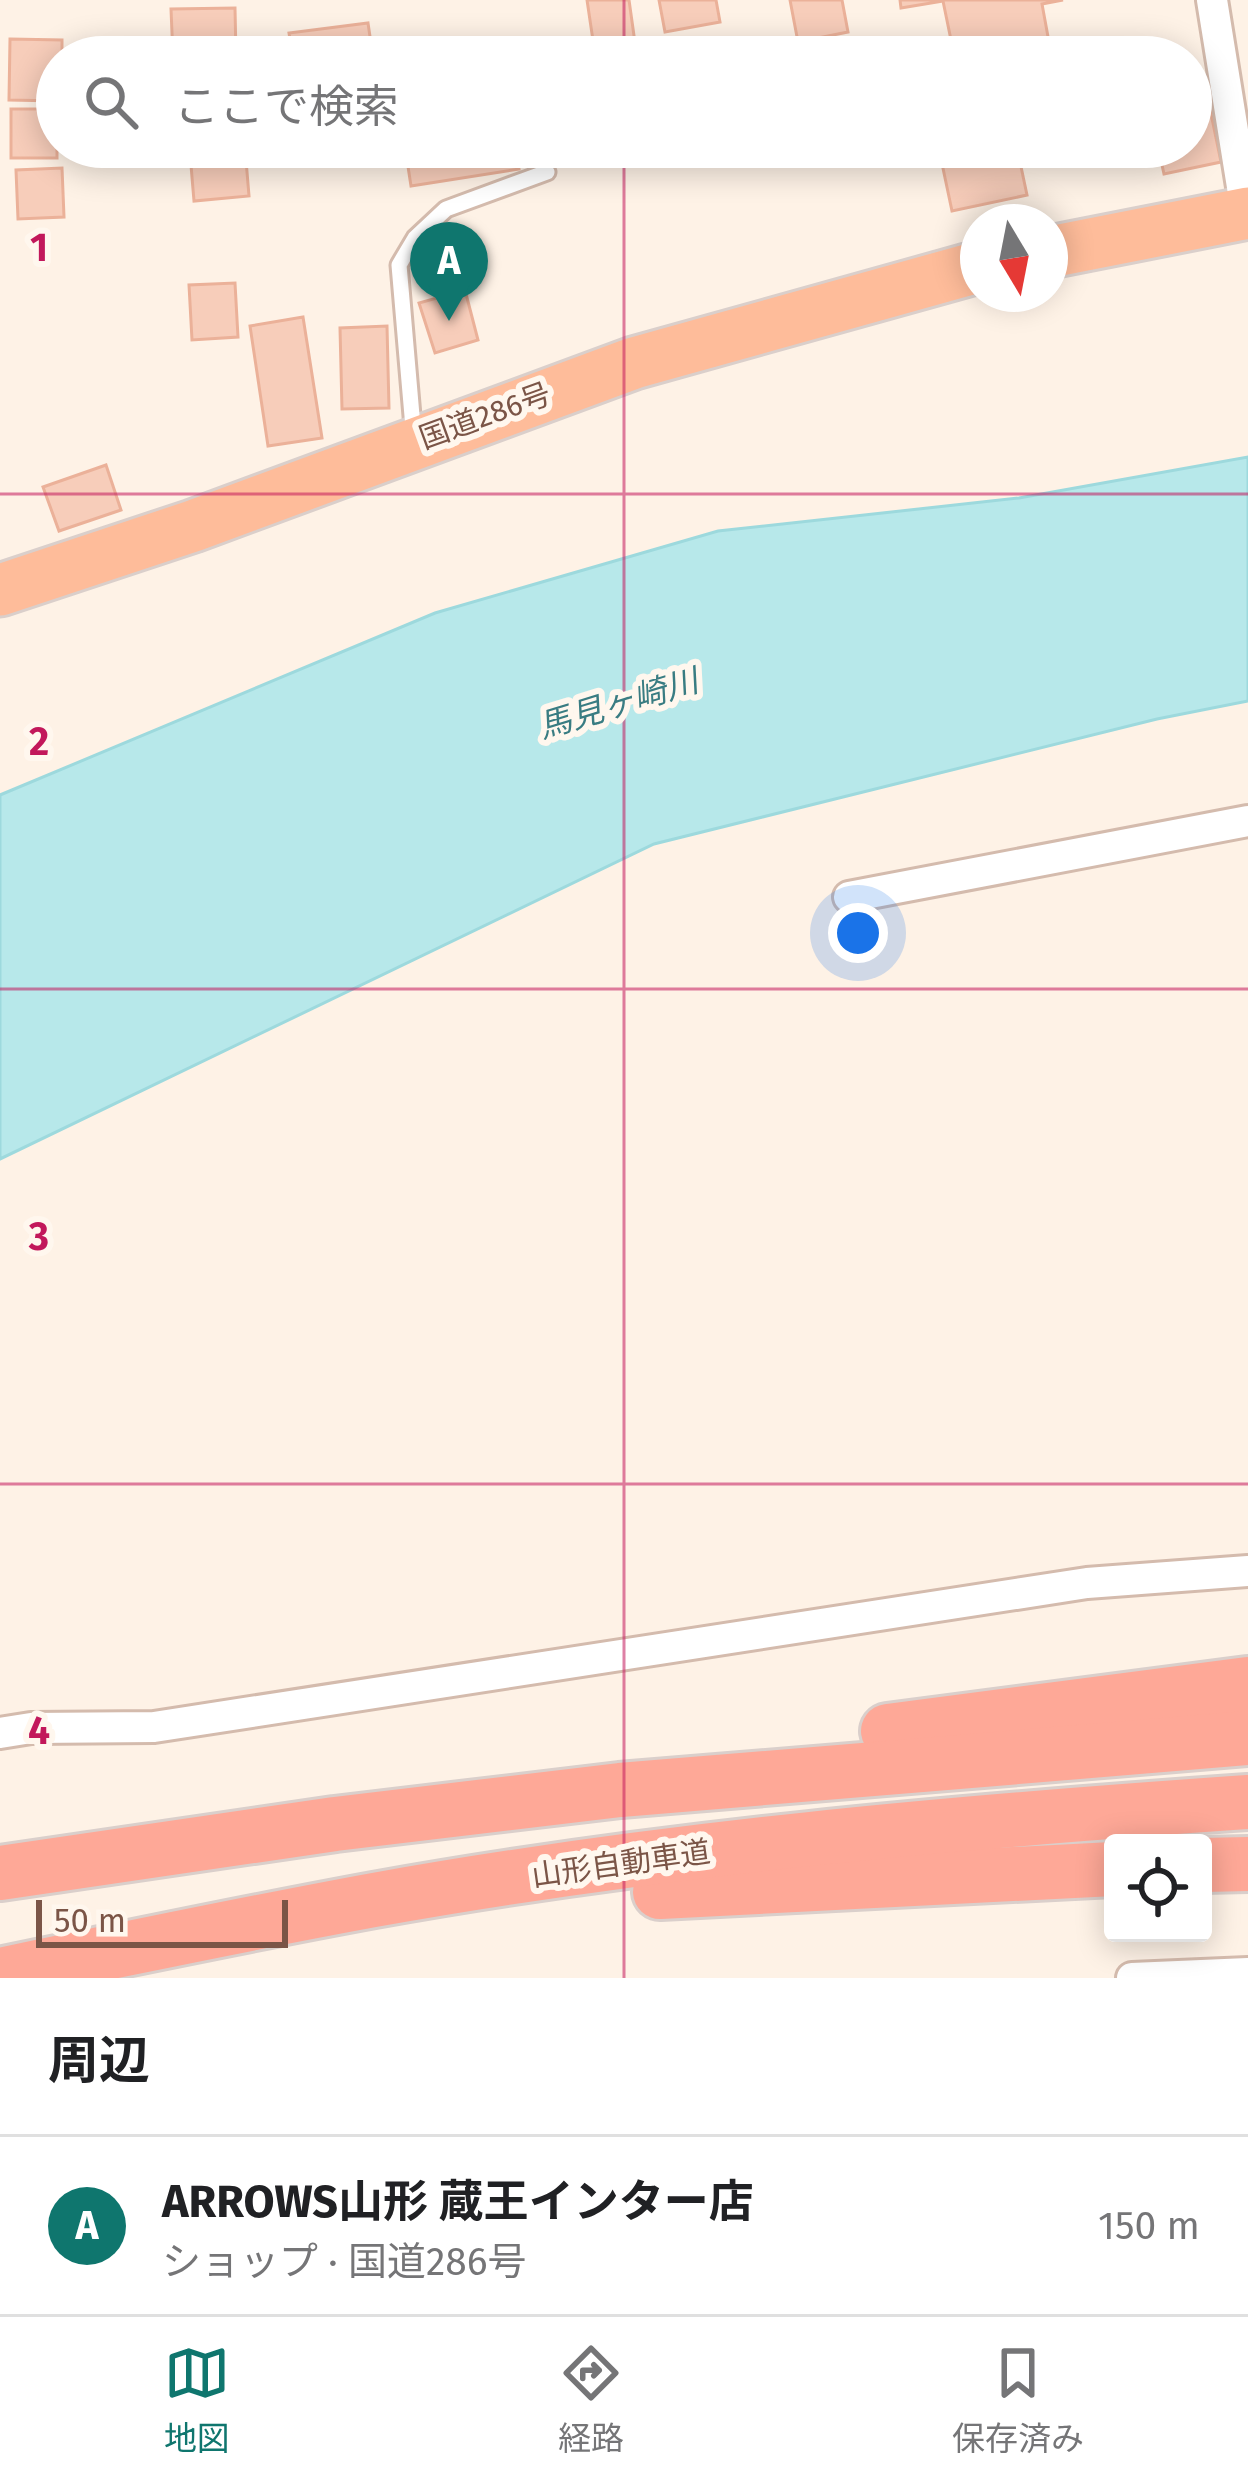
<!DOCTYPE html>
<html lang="ja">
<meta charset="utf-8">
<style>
body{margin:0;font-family:"Fira Sans","Noto Sans JP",sans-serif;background:#f2f2f2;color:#202124}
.controls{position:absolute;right:36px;bottom:36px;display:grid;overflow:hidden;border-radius:12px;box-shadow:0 6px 30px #0003}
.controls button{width:108px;height:108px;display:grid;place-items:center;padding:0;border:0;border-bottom:3px solid #e0e0e0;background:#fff;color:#202124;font:60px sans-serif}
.compass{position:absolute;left:960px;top:204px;width:108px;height:108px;border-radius:50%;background:#fff;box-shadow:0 6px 30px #0003;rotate:170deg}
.scale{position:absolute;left:36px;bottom:30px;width:252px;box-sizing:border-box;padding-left:12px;border:6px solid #7b5547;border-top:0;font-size:33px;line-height:42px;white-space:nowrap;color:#7b5547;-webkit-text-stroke:9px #fff7ee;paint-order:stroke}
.you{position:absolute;left:858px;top:933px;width:42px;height:42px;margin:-30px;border:9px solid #fff;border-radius:50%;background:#1a73e8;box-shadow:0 0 0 18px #1a73e833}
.badge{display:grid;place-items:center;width:78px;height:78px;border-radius:50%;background:#0f766e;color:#fff;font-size:39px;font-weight:700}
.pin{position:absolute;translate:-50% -99px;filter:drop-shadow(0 3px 6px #0008)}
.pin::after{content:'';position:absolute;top:63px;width:42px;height:36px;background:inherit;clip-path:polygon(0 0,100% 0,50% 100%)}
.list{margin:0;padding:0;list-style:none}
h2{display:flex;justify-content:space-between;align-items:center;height:156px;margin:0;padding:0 48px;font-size:51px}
h2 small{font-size:39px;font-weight:400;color:#757577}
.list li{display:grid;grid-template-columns:78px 1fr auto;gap:36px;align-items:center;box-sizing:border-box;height:180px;padding:0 48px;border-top:3px solid #e0e0e0}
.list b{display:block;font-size:45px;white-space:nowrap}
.list p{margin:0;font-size:39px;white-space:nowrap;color:#757577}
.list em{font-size:39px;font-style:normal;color:#757577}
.icon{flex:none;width:66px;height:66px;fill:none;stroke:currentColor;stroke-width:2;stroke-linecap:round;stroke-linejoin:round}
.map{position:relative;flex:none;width:1248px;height:1978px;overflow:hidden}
.search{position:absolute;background:#fff;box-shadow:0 6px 30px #0003;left:36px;right:36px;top:36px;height:132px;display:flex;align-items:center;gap:30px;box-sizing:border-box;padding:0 42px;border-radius:66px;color:#757577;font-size:45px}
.sheet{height:336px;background:#fff}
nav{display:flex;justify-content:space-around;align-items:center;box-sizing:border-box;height:168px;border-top:3px solid #e0e0e0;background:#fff;font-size:33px;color:#757577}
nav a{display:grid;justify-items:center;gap:6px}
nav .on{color:#0f766e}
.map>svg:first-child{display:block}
.water{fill:#b7e8ea;stroke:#9dd9dd;stroke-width:3}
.building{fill:#f7cdba;stroke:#ebb199;stroke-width:3}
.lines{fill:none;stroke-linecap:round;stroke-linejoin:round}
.service-casing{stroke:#d4bbad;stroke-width:21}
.minor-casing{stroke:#d4bbad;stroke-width:36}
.trunk-casing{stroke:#dacfcb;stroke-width:57}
.motorway-casing{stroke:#dacfcb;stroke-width:60}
.service{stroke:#fff;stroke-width:15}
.minor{stroke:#fff;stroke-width:30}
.trunk{stroke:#febc9a;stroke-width:51}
.motorway{stroke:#fea897;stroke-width:54}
.grid{fill:none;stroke:#c2185b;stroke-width:3;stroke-opacity:0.55}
.labels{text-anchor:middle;stroke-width:12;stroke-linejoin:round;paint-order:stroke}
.street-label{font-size:30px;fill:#7b5547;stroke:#fff7ee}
.water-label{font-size:33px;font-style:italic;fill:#397c82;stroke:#fff7ee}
.grid-label{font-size:39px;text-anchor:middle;font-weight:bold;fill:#c2185b;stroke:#fff7ee;stroke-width:12;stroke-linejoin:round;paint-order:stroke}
</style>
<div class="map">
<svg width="1248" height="1978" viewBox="0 0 1248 1978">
<rect width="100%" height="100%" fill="#fef2e6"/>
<path class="water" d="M1248 457V701L1157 719 654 844 0 1159V795L435 613 718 531 1019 498Z"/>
<g class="building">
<path d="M587 0H629L637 57H578L595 54Z"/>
<path d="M659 0H716L720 22 665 32Z"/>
<path d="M790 0H842L848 32 798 42Z"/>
<path d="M900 0H1063L1042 4 1051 53 1028 57H937L934 43 951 40 943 1 901 8Z"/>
<path d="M235 8 236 57H173L171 9Z"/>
<path d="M368 23 373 57H293L289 33Z"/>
<path d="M710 38 714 57H667L665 47Z"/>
<path d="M10 39 62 40V57H57V101L9 100Z"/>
<path d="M1209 104 1221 162 1164 174 1158 147H1191V107Z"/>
<rect x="11" y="109" width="46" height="49"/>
<path d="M305 147H376L306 156Z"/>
<path d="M405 147H516L519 169 411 186Z"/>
<path d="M962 147H1093L1020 162 1027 195 952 211 940 154Z"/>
<path d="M245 148 249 196 194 201 190 153Z"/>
<path d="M62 168 64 217 18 219 16 170Z"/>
<path d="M235 283 238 337 192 340 189 285Z"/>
<path d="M465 290 478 340 435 353 419 303Z"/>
<path d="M303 317 322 438 268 446 250 326Z"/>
<path d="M387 326 389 408 342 409 340 328Z"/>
<path d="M106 465 121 510 59 531 43 487Z"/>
</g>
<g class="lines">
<g class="service-casing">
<path id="service" d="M414 439 399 265 415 238 446 209 547 172"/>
</g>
<g class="minor-casing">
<g id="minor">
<path d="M1212 0 1248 224"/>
<path d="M849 897 1248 821"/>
<path d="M0 1733 31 1728 154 1727 1087 1583 1248 1571"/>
<path d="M1132 1978 1248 1973"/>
</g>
</g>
<g class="trunk-casing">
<g id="trunk">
<path d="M1050 252 1248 213"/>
<path d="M0 590 193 526 634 363 978 267"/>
</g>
</g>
<g class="motorway-casing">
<g id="motorway">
<path d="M888 1731 1248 1684"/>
<path d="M1203 1865 1248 1864"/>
<path d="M0 1873 335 1824 620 1790 1248 1738"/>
<path d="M660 1892 1113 1869"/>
<path d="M0 1975C124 1949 249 1923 374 1900 662 1848 956 1822 1248 1802"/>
</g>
</g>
<use href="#service" class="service"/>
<use href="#minor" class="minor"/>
<use href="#trunk" class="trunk"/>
<use href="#motorway" class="motorway"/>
</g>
<path class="grid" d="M624 0V57M624 147V1978M0 494H1248M0 989H1248M0 1484H1248"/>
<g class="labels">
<g class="street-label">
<text transform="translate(485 416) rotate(-20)" y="10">国道286号</text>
<text transform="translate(621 1864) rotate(-8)" y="10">山形自動車道</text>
</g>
<g class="water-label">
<text transform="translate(618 703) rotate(-17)" y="12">馬見ヶ崎川</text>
</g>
</g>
<g class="grid-label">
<text x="39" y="261">1</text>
<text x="39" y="755">2</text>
<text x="39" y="1250">3</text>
<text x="39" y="1744">4</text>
</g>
</svg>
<div class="controls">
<button><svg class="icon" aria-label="locate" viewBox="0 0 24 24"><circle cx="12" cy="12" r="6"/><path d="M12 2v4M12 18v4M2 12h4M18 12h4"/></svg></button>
</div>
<svg class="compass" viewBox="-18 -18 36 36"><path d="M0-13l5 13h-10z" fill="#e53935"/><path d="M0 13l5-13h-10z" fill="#757577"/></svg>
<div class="scale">50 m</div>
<div class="you"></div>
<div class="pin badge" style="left:449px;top:321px">A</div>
<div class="search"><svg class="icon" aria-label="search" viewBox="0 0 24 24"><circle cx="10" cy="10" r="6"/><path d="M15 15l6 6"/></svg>ここで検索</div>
</div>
<section class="sheet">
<h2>周辺<small></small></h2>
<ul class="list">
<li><span class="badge">A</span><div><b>ARROWS山形 蔵王インター店</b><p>ショップ · 国道286号</p></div><em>150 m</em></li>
</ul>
</section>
<nav>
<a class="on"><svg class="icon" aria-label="map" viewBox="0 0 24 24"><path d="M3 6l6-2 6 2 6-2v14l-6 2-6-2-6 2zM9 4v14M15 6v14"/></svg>地図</a>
<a><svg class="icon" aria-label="directions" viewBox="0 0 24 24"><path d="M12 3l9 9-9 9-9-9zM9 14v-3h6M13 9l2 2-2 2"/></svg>経路</a>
<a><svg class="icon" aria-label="saved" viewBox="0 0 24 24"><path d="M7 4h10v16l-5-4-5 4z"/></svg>保存済み</a>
</nav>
